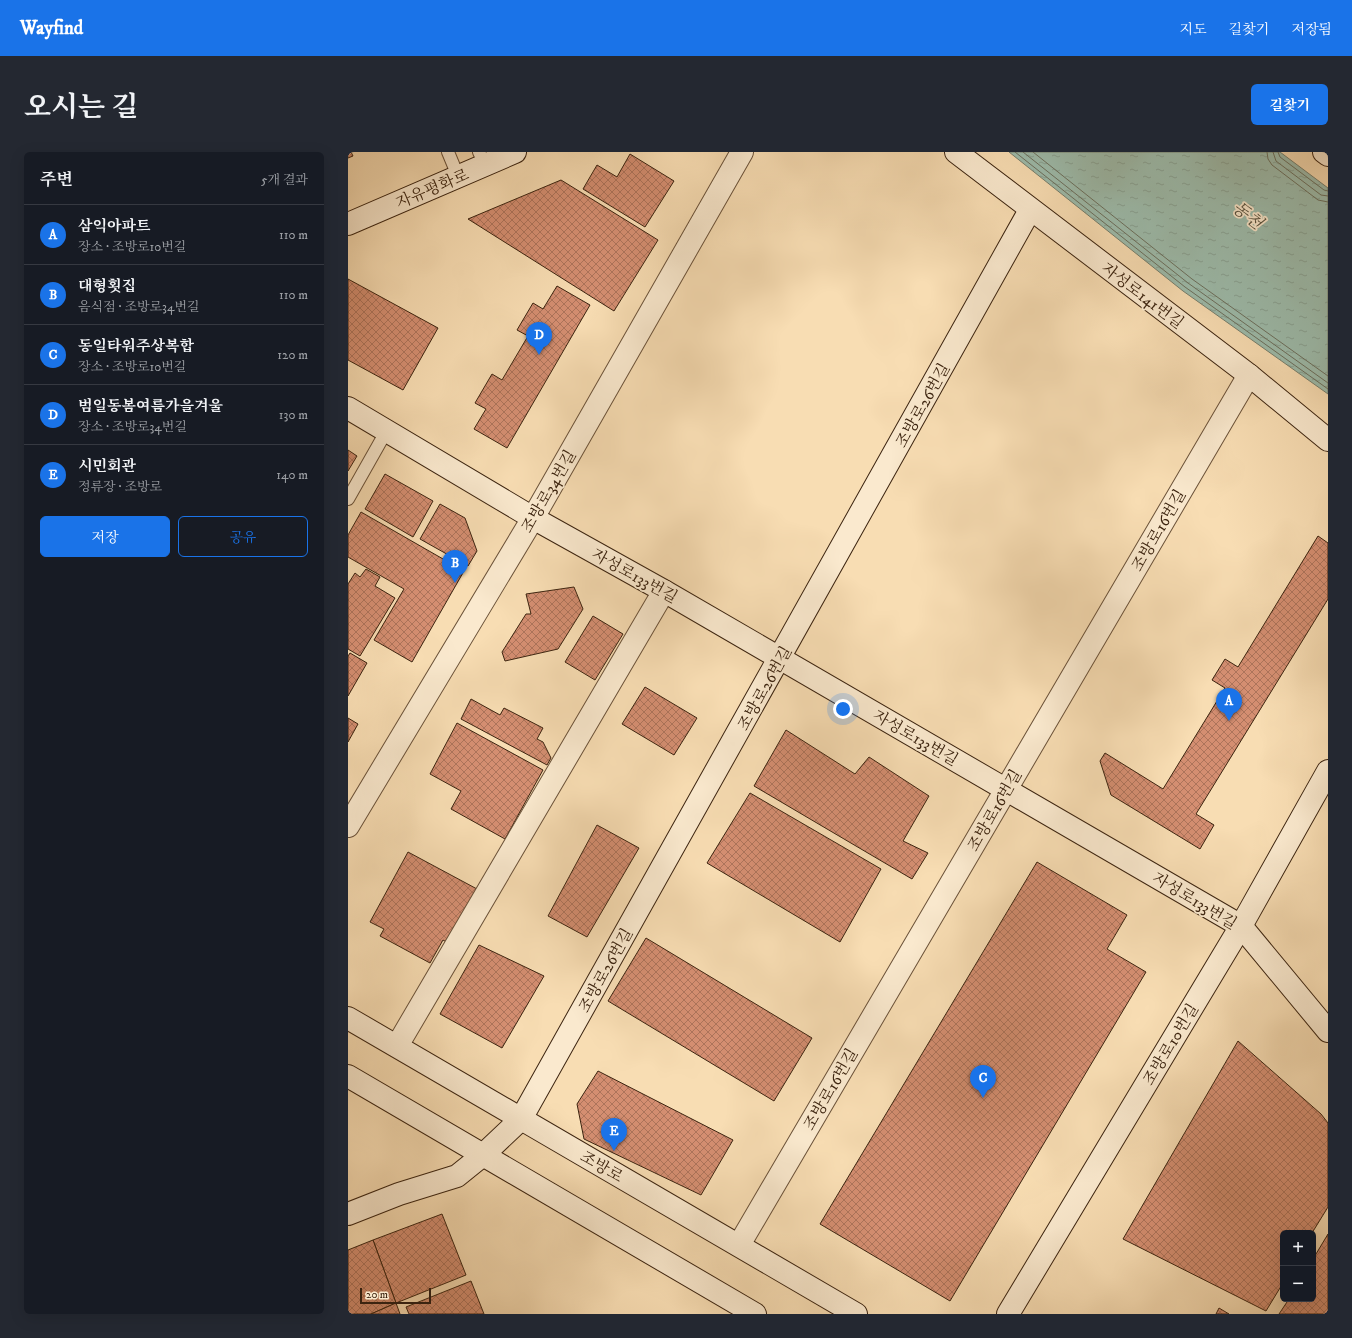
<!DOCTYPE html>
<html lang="ko">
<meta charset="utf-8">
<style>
body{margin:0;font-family:"IM FELL DW Pica","Noto Serif KR",serif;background:#242831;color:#f1f3f6}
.controls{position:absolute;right:12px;bottom:12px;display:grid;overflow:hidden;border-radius:6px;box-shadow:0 4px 16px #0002}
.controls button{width:36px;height:36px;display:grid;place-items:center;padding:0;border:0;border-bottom:1px solid #363941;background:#171b24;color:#f1f3f6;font:20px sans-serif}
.scale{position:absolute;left:12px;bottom:10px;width:71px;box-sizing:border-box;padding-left:4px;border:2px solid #3c2410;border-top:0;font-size:11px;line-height:14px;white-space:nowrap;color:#3c2410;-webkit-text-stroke:3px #fae9ce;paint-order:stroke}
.you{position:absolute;left:495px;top:557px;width:14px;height:14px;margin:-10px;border:3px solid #fff;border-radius:50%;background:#1a73e8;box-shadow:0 0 0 6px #1a73e833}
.badge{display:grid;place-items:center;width:26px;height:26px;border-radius:50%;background:#1a73e8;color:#fff;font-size:13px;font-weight:700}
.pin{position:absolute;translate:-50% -33px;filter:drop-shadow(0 1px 2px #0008)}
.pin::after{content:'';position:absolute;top:21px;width:14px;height:12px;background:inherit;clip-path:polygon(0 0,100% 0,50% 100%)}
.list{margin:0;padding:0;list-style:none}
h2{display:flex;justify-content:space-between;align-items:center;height:52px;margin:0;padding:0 16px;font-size:17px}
h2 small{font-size:13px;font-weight:400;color:#9ea1a6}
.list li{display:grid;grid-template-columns:26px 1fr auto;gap:12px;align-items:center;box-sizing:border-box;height:60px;padding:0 16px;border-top:1px solid #363941}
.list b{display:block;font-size:15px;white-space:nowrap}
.list p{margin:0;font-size:13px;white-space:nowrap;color:#9ea1a6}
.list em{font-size:13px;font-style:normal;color:#9ea1a6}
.actions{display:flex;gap:8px;padding:12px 16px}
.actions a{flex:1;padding:9px 0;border:1px solid #1a73e8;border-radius:6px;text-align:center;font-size:14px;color:#1a73e8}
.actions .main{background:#1a73e8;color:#fff}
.map{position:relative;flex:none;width:980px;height:1162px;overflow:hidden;border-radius:6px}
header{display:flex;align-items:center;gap:24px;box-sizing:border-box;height:56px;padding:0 20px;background:#1a73e8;color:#fff}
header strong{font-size:19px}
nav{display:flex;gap:22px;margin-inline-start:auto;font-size:14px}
.intro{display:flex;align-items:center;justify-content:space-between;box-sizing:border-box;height:96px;padding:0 24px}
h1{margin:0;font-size:28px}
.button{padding:10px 18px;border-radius:6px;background:#1a73e8;color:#fff;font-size:14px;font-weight:700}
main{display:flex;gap:24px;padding:0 24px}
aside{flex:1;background:#171b24;border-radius:6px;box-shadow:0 4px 16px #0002}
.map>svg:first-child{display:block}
.water{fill:url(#water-ripples);stroke:#767f6e}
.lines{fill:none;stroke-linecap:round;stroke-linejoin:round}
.shore{stroke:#6c705e;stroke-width:1}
.building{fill:url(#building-cross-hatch);stroke:#3c2410}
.lane-casing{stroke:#6b5239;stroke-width:14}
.street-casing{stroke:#6b5239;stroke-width:24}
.secondary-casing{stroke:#3c2410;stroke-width:24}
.lane{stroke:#fae9ce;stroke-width:12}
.street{stroke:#fae9ce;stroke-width:22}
.secondary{stroke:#fae9ce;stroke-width:22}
.labels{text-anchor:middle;stroke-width:3.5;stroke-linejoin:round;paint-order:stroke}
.street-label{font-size:16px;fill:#3c2410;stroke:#fae9ce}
.water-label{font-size:17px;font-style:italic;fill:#59523f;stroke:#fae9ce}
</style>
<header>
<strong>Wayfind</strong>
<nav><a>지도</a><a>길찾기</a><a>저장됨</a></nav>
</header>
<div class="intro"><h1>오시는 길</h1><a class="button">길찾기</a></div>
<main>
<aside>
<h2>주변<small>5개 결과</small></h2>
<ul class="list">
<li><span class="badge">A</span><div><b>삼익아파트</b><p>장소 · 조방로10번길</p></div><em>110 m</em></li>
<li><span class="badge">B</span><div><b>대형횟집</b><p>음식점 · 조방로34번길</p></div><em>110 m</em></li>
<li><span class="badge">C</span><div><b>동일타워주상복합</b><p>장소 · 조방로10번길</p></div><em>120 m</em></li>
<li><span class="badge">D</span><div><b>범일동봄여름가을겨울</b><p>장소 · 조방로34번길</p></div><em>130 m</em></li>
<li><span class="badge">E</span><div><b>시민회관</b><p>정류장 · 조방로</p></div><em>140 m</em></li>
</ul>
<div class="actions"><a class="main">저장</a><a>공유</a></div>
</aside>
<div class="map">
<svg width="980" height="1162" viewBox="0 0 980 1162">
<defs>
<pattern id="water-ripples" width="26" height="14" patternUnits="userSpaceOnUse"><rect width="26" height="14" fill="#9dbcac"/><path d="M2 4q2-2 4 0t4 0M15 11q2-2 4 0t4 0" fill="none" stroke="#88a193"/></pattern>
<pattern id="building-cross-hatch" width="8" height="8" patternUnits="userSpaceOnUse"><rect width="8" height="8" fill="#d48e71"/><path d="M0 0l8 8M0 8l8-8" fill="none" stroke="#ad745b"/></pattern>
</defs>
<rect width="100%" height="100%" fill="#f8ddb3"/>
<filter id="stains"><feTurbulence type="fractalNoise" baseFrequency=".005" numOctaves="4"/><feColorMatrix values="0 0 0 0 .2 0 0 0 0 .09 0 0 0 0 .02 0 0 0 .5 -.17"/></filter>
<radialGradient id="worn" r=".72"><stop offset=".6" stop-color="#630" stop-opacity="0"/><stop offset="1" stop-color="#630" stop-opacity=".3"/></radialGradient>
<path class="water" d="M661 0H932L980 36V242L835 139Z"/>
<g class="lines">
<g class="shore">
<path d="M667 0 837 135 980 237"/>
<path d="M675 0 840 131 980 231"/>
<path d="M685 0 844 127 980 224"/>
<path d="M919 0 920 7 924 13 970 48 980 50"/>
<path d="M925 0 928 9 973 43 980 44"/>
<path d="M930 0 932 5 976 38 980 39"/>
</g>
</g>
<g class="building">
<path d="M0 0H3L5 4 0 6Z"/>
<path d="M282 2 326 29 297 75 235 37 249 13 269 25Z"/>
<path d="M213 28 310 88 266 159 120 67Z"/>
<path d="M0 127 90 176 55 238 0 208Z"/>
<path d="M209 134 242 153 159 296 126 277 138 257 127 251 144 222 154 228 180 184 169 178 185 151 195 157Z"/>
<path d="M0 298 9 304 0 319Z"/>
<path d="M37 322 85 349 65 385 17 357Z"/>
<path d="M92 352 117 366 129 399 120 414 72 387Z"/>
<path d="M13 360 116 419 64 510 26 488 56 437 0 405V383Z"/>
<path d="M970 384 980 391V447L848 662 866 673 852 697 763 643 752 609 757 601 815 637 877 536 864 528 877 507 890 515Z"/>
<path d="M18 417 32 425 27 434 47 446 12 504 0 497V432L7 421 12 425Z"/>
<path d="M226 435 235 457 210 497 157 509 154 500 178 462H183L178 442Z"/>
<path d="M245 464 275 482 247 528 217 510Z"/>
<path d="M2 501 19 511 0 544V504Z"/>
<path d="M297 535 349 566 326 603 274 572Z"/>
<path d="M123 547 152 563 156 556 195 576 189 587 195 590 203 606 199 613 113 567Z"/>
<path d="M0 566 10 572 0 590Z"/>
<path d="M109 571 195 618 157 687 103 657 113 639 82 622Z"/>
<path d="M438 578 507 622 521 605 581 644 555 689 580 701 564 727 406 634Z"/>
<path d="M402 641 533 717 492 790 359 711Z"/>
<path d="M249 673 291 696 239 785 200 764Z"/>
<path d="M60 700 129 737 100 791 95 788 82 811 32 784 36 777 22 770Z"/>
<path d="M689 710 779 763 759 797 798 820 602 1149 472 1072Z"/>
<path d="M298 786 464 886 426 949 260 849Z"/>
<path d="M131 793 196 824 154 896 92 862Z"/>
<path d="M890 889 973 962 980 971V1055L964 1081H935V1131L918 1159 775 1087Z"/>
<path d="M250 919 385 988 353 1043 236 987 229 952Z"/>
<path d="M94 1062 118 1123 48 1151 25 1088Z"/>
<path d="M980 1082V1162H931L941 1147H965V1107Z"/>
<path d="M25 1088 48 1151 23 1162H0V1098Z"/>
<path d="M123 1129 136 1162H61L58 1155Z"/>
<path d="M48 1151 52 1162H23Z"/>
<path d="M871 1156 881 1162H868Z"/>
</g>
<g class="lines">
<g class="lane-casing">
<g id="lane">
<path d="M100 0 110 24"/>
<path d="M131 0 137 13"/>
<path d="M0 347 39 278"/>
</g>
</g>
<g class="street-casing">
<g id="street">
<path d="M0 674 185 366 394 0"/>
<path d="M49 894 316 439"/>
<path d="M391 1093 901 223"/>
</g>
</g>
<g class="secondary-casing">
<g id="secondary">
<path d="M608 0 901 223 980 288"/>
<path d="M976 0 980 3"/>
<path d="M0 72 167 0"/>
<path d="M0 256 185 366 316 439 893 774 980 879"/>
<path d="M0 866 508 1162"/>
<path d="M0 924 407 1162"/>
<path d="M0 1062 51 1042 109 1024 135 1003 173 967 682 58"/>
<path d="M660 1162 893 774 980 619"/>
</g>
</g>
<use href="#lane" class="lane"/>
<use href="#street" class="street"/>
<use href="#secondary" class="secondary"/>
</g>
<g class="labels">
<g class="street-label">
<text transform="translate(84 36) rotate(-23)" y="6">자유평화로</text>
<text transform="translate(795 143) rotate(37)" y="6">자성로141번길</text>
<text transform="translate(574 253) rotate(-61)" y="6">조방로26번길</text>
<text transform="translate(200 339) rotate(-60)" y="6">조방로34번길</text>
<text transform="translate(810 378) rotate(-60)" y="6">조방로16번길</text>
<text transform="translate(287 423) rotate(29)" y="6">자성로133번길</text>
<text transform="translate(416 536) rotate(-61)" y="6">조방로26번길</text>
<text transform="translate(568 585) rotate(30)" y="6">자성로133번길</text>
<text transform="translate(646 658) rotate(-60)" y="6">조방로16번길</text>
<text transform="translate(847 748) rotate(31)" y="6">자성로133번길</text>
<text transform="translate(257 818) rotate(-61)" y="6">조방로26번길</text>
<text transform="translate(822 892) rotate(-59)" y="6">조방로10번길</text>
<text transform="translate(482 937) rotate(-60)" y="6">조방로16번길</text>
<text transform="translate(254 1014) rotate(30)" y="6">조방로</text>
</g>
<g class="water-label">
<text transform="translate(900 63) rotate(38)" y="6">동천</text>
</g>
</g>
<rect width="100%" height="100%" filter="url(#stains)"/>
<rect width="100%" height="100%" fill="url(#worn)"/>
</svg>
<div class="controls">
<button>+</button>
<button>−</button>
</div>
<div class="scale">20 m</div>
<div class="you"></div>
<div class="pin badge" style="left:881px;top:569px">A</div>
<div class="pin badge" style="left:107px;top:431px">B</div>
<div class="pin badge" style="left:635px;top:946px">C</div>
<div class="pin badge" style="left:191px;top:203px">D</div>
<div class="pin badge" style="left:266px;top:999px">E</div>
</div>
</main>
